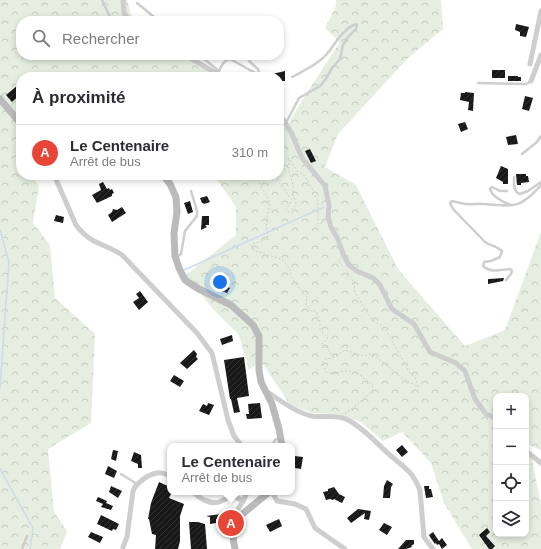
<!DOCTYPE html>
<html lang="fr">
<meta charset="utf-8">
<style>
body{margin:0;font-family:Arial,sans-serif;background:#f2f2f3;color:#2b2b33}
.controls{position:absolute;right:12px;bottom:12px;display:grid;overflow:hidden;border-radius:8px;box-shadow:0 2px 6px #0003}
.controls button{width:36px;height:36px;display:grid;place-items:center;padding:0;border:0;border-bottom:1px solid #e1e1e2;background:#fff;color:#2b2b33;font:20px sans-serif}
.you{position:absolute;left:220px;top:282px;width:14px;height:14px;margin:-10px;border:3px solid #fff;border-radius:50%;background:#1a73e8;box-shadow:0 0 0 6px #1a73e833}
.badge{display:grid;place-items:center;width:26px;height:26px;border-radius:50%;background:#e74535;color:#fff;font-size:13px;font-weight:700}
.pin{position:absolute;translate:-50% -50%;border:2px solid #fff;box-shadow:0 1px 4px #0006}
.popup{position:absolute;left:167px;top:443px;width:128px;height:52px;box-sizing:border-box;display:grid;place-content:center;border-radius:8px;background:#fff;filter:drop-shadow(0 1px 3px #0005);font-size:13px;white-space:nowrap;color:#7c7c81}
.popup b{font-size:15px;color:#2b2b33}
.popup::after{content:'';position:absolute;left:50%;top:100%;margin-left:-8px;border:8px solid transparent;border-top-color:#fff}
.list{margin:0;padding:0;list-style:none}
h2{display:flex;justify-content:space-between;align-items:center;height:52px;margin:0;padding:0 16px;font-size:17px}
h2 small{font-size:13px;font-weight:400;color:#7c7c81}
.list li{display:grid;grid-template-columns:26px 1fr auto;gap:12px;align-items:center;box-sizing:border-box;height:56px;padding:0 16px;border-top:1px solid #e1e1e2}
.list b{display:block;font-size:15px;white-space:nowrap}
.list p{margin:0;font-size:13px;white-space:nowrap;color:#7c7c81}
.list em{font-size:13px;font-style:normal;color:#7c7c81}
.icon{flex:none;width:22px;height:22px;fill:none;stroke:currentColor;stroke-width:2;stroke-linecap:round;stroke-linejoin:round}
.map{position:relative;flex:none;width:541px;height:549px;overflow:hidden}
.search{position:absolute;background:#fff;box-shadow:0 2px 6px #0003;left:16px;top:16px;width:268px;height:44px;display:flex;align-items:center;gap:10px;box-sizing:border-box;padding:0 14px;border-radius:16px;color:#7c7c81;font-size:15px}
.panel{position:absolute;background:#fff;box-shadow:0 2px 6px #0003;left:16px;top:72px;width:268px;height:108px;border-radius:16px}
.map>svg:first-child{display:block}
.forest{fill:url(#forest-crowns);fill-rule:evenodd}
.lines{fill:none;stroke-linecap:round;stroke-linejoin:round}
.stream{stroke:#ccdbed;stroke-width:1.5}
.building{fill:url(#building-hatch)}
.path{stroke:#cecece;stroke-width:1;stroke-dasharray:2 2;stroke-linecap:butt}
.lane{stroke:#cecece;stroke-width:2.5}
.street{stroke:#cecece;stroke-width:5}
.secondary{stroke:#bbb;stroke-width:7}
</style>
<div class="map">
<svg width="541" height="549" viewBox="0 0 541 549">
<defs>
<pattern id="forest-crowns" width="20" height="18" patternUnits="userSpaceOnUse"><rect width="20" height="18" fill="#e5eee0"/><path d="M2 6a3 3 0 1 1 6 0M12 15a3 3 0 1 1 6 0" fill="none" stroke="#c5cdc1"/></pattern>
<pattern id="building-hatch" width="6" height="6" patternUnits="userSpaceOnUse"><rect width="6" height="6" fill="#181818"/><path d="M-1 1l2-2M0 6l6-6M5 7l2-2" fill="none" stroke="#313131"/></pattern>
</defs>
<rect width="100%" height="100%" fill="#fff"/>
<g class="forest">
<path d="M0 0H127L133 21H21V55H185L222 77H21V153L16 155 21 161V175H31L39 186 33 223 50 245 55 298 95 334 91 423 48 449 54 512 67 531 60 549H0Z"/>
<path d="M336 0H441L443 29 408 58 338 134 325 167 356 185 398 269 465 346 505 330 541 232V450L529 445 540 499 541 500V549H472L444 503 431 463 402 432 383 441 361 422 337 414 313 413 290 405 261 361 249 370 239 335 212 308 186 275 236 235V207L214 175H279V120L285 129 306 94 340 42 325 28 336 6ZM496 396H526V534H496Z"/>
</g>
<g class="lines">
<g class="stream">
<path d="M0 230 9 262 0 388"/>
<path d="M184 270 324 207"/>
<path d="M0 469 33 528 30 549"/>
</g>
</g>
<g class="building">
<path d="M516 24 529 27 526 37 520 36V32L515 30Z"/>
<rect x="492" y="70" width="13" height="8"/>
<path d="M285 71V81H279V77H268V75Z"/>
<path d="M508 76H518V77H521V81H508Z"/>
<path d="M18 85 21 88V94L12 102 6 95Z"/>
<path d="M465 92 474 93 473 111 468 110 469 102 460 100 461 93H465Z"/>
<path d="M525 96 533 98 529 111 522 109Z"/>
<path d="M465 122 468 129 461 132 458 124Z"/>
<path d="M516 135 518 144 508 145 506 137Z"/>
<path d="M310 149 316 161 311 163 305 151Z"/>
<path d="M501 166 508 169V184H503V182L496 178Z"/>
<path d="M516 174H526V176H528L529 182 521 183V185H517Z"/>
<path d="M103 182 107 189 109 188 110 190 112 189 114 193 112 194V196L97 203 92 195 101 190 99 184Z"/>
<path d="M207 196 210 202 204 204 203 203H202L200 198Z"/>
<path d="M190 201 193 212 188 214 184 203Z"/>
<path d="M122 207 126 213 112 222 108 215 112 212 113 209 117 210Z"/>
<path d="M56 215 64 217 63 223 54 221Z"/>
<path d="M202 216H209V225H205L207 227 201 230Z"/>
<path d="M504 278 503 281 488 284V279H489Z"/>
<path d="M218 282 230 288 227 293 215 288Z"/>
<path d="M140 291 148 302 139 310 133 302 139 298 136 294Z"/>
<path d="M232 335 233 341 222 345 220 339Z"/>
<path d="M194 350 197 354 196 357 198 359 187 369 180 363Z"/>
<path d="M244 357 249 396 237 398 240 412 234 413 231 399H230L224 360Z"/>
<path d="M174 375 184 381 180 387 170 381Z"/>
<path d="M208 403 214 405 209 415 199 411 203 404 207 406Z"/>
<path d="M260 403 262 418 247 419 246 414H249L248 404Z"/>
<path d="M402 445 408 452 402 457 396 450Z"/>
<path d="M113 450 118 451 116 461 111 459Z"/>
<path d="M134 452 141 455 142 468H138V464L131 461Z"/>
<path d="M294 456 303 457 301 469 295 468V463L293 462Z"/>
<path d="M108 466 117 471 114 478 105 474Z"/>
<path d="M387 480 393 484 391 487 390 498H383L384 486Z"/>
<path d="M159 482 170 487V492H172L169 498 184 504 180 516V541L178 549H155L156 535 152 534 149 519H148L151 503Z"/>
<path d="M111 486 122 491 118 498 109 492Z"/>
<path d="M424 486H429V489H431L433 497 426 498Z"/>
<path d="M334 487 339 494 345 497 342 503 334 499 333 500 330 499 326 500 323 492 328 491V489Z"/>
<path d="M98 497 107 501 106 503 113 506 111 510 101 507 103 504 96 501Z"/>
<path d="M358 509 371 511 369 520 364 519 365 513 351 523 347 518Z"/>
<path d="M221 514 228 517 226 523 216 519V523L210 524V517L206 516Z"/>
<path d="M101 515 119 524 116 530 113 529 112 531 97 524Z"/>
<path d="M279 519 282 526 270 532 266 525Z"/>
<path d="M189 522H198L205 524 207 549H191Z"/>
<path d="M384 523 392 527 387 535 379 530Z"/>
<path d="M487 528 490 532 486 536 495 546 492 549H489L479 535Z"/>
<path d="M91 532 103 537 100 543 88 537Z"/>
<path d="M433 532 439 541 442 538 447 545 442 549 439 544 437 545 436 543 435 544 430 537 429 535Z"/>
<path d="M406 540H414V544L411 546 412 547 406 549H398Z"/>
</g>
<g class="lines">
<g class="path">
<path d="M257 175 260 185 268 198 270 203 266 223 268 236C262 244 255 241 251 246L253 250 283 260 290 269 291 275 295 283 307 297 306 305 311 311H316L320 322V329L328 338 322 344 323 348 326 347 331 354H335L333 357"/>
<path d="M277 175 278 181 292 200 286 210 289 212 295 206 296 202 293 195V185L289 172V161L287 158H289L297 171 304 175 314 192 318 202 317 207 318 211V224L322 223 325 221"/>
<path d="M340 259 338 261 344 267"/>
<path d="M345 414 372 392 373 385C365 379 358 372 348 371 338 370 338 376 326 372L322 362 325 359 333 358 345 350 364 356 372 354 401 377 418 387 416 379 410 373 385 328 372 320 354 291 355 284 346 270"/>
</g>
<g class="lane">
<path d="M102 0 112 21"/>
<path d="M137 3 159 21"/>
<path d="M87 21 88 19 92 21"/>
<path d="M199 55 219 71"/>
<path d="M219 71C221 66 224 60 230 59L257 74 259 73 258 69 250 62 246 55"/>
<path d="M478 83 526 84 530 82"/>
<path d="M286 123 299 98 320 86 325 80 332 68 340 59 343 45 348 37 356 29 357 25 356 24C342 29 335 45 326 55 317 65 303 71 292 77"/>
<path d="M522 154 537 142 541 136"/>
<path d="M514 177C514 184 513 192 520 194L528 191 541 182"/>
<path d="M507 191H500L492 187 490 189C492 197 503 202 511 205"/>
<path d="M176 258 181 254 185 231 197 216V211L191 191"/>
<path d="M506 280 511 274 512 271 510 269C500 270 490 273 483 266L484 262 491 261 500 257 502 251C497 246 491 246 485 242L453 209 450 203 452 201C457 202 462 204 467 204 473 205 478 203 483 204 513 206 519 210 541 185"/>
<path d="M274 446 273 444 275 440 279 438"/>
<path d="M121 474 137 484"/>
<path d="M22 549 27 536"/>
</g>
<g class="street">
<path d="M123 0 124 13 130 21"/>
<path d="M154 55 157 57H184L190 58 223 77"/>
<path d="M530 64 541 11"/>
<path d="M531 81 541 55"/>
<path d="M279 116 282 118 291 132 302 158 325 186 329 205 328 217 331 227 338 239 343 254 349 265 357 271 373 278 380 285 392 309 414 324 430 352 456 363 465 371 475 399 486 414 496 418"/>
<path d="M54 175 76 225C91 245 104 243 122 255L197 333 212 353 228 420 234 436 242 446"/>
<path d="M266 391C281 401 295 412 312 416 324 418 333 414 346 419 363 427 377 444 391 456 398 462 406 468 412 475 415 480 419 486 420 491L424 537 433 549"/>
<path d="M526 451 541 463"/>
<path d="M193 492C199 498 210 505 219 502 224 500 229 496 234 497 237 497 240 500 243 501"/>
<path d="M272 492 277 501 295 504 306 509 315 528 345 549"/>
<path d="M234 525C234 508 243 506 247 492"/>
<path d="M123 547 127 537 133 491C136 483 149 474 157 473 161 472 166 474 170 476"/>
</g>
<g class="secondary">
<path d="M0 99 21 124"/>
<path d="M163 175 170 184 176 197 177 212 174 233 175 256 179 268 185 280 197 288 231 305 253 325 259 336V370L261 382 272 404 279 429 282 446"/>
<path d="M235 549C232 536 232 527 240 516L269 492"/>
</g>
</g>
</svg>
<div class="controls">
<button>+</button>
<button>−</button>
<button><svg class="icon" aria-label="locate" viewBox="0 0 24 24"><circle cx="12" cy="12" r="6"/><path d="M12 2v4M12 18v4M2 12h4M18 12h4"/></svg></button>
<button><svg class="icon" aria-label="layers" viewBox="0 0 24 24"><path d="M12 4l9 5-9 5-9-5zM3 14l9 5 9-5"/></svg></button>
</div>
<div class="you"></div>
<div class="pin badge" style="left:231px;top:523px">A</div>
<div class="popup"><b>Le Centenaire</b>Arrêt de bus</div>
<div class="search"><svg class="icon" aria-label="search" viewBox="0 0 24 24"><circle cx="10" cy="10" r="6"/><path d="M15 15l6 6"/></svg>Rechercher</div>
<section class="panel">
<h2>À proximité<small></small></h2>
<ul class="list">
<li><span class="badge">A</span><div><b>Le Centenaire</b><p>Arrêt de bus</p></div><em>310 m</em></li>
</ul>
</section>
</div>
